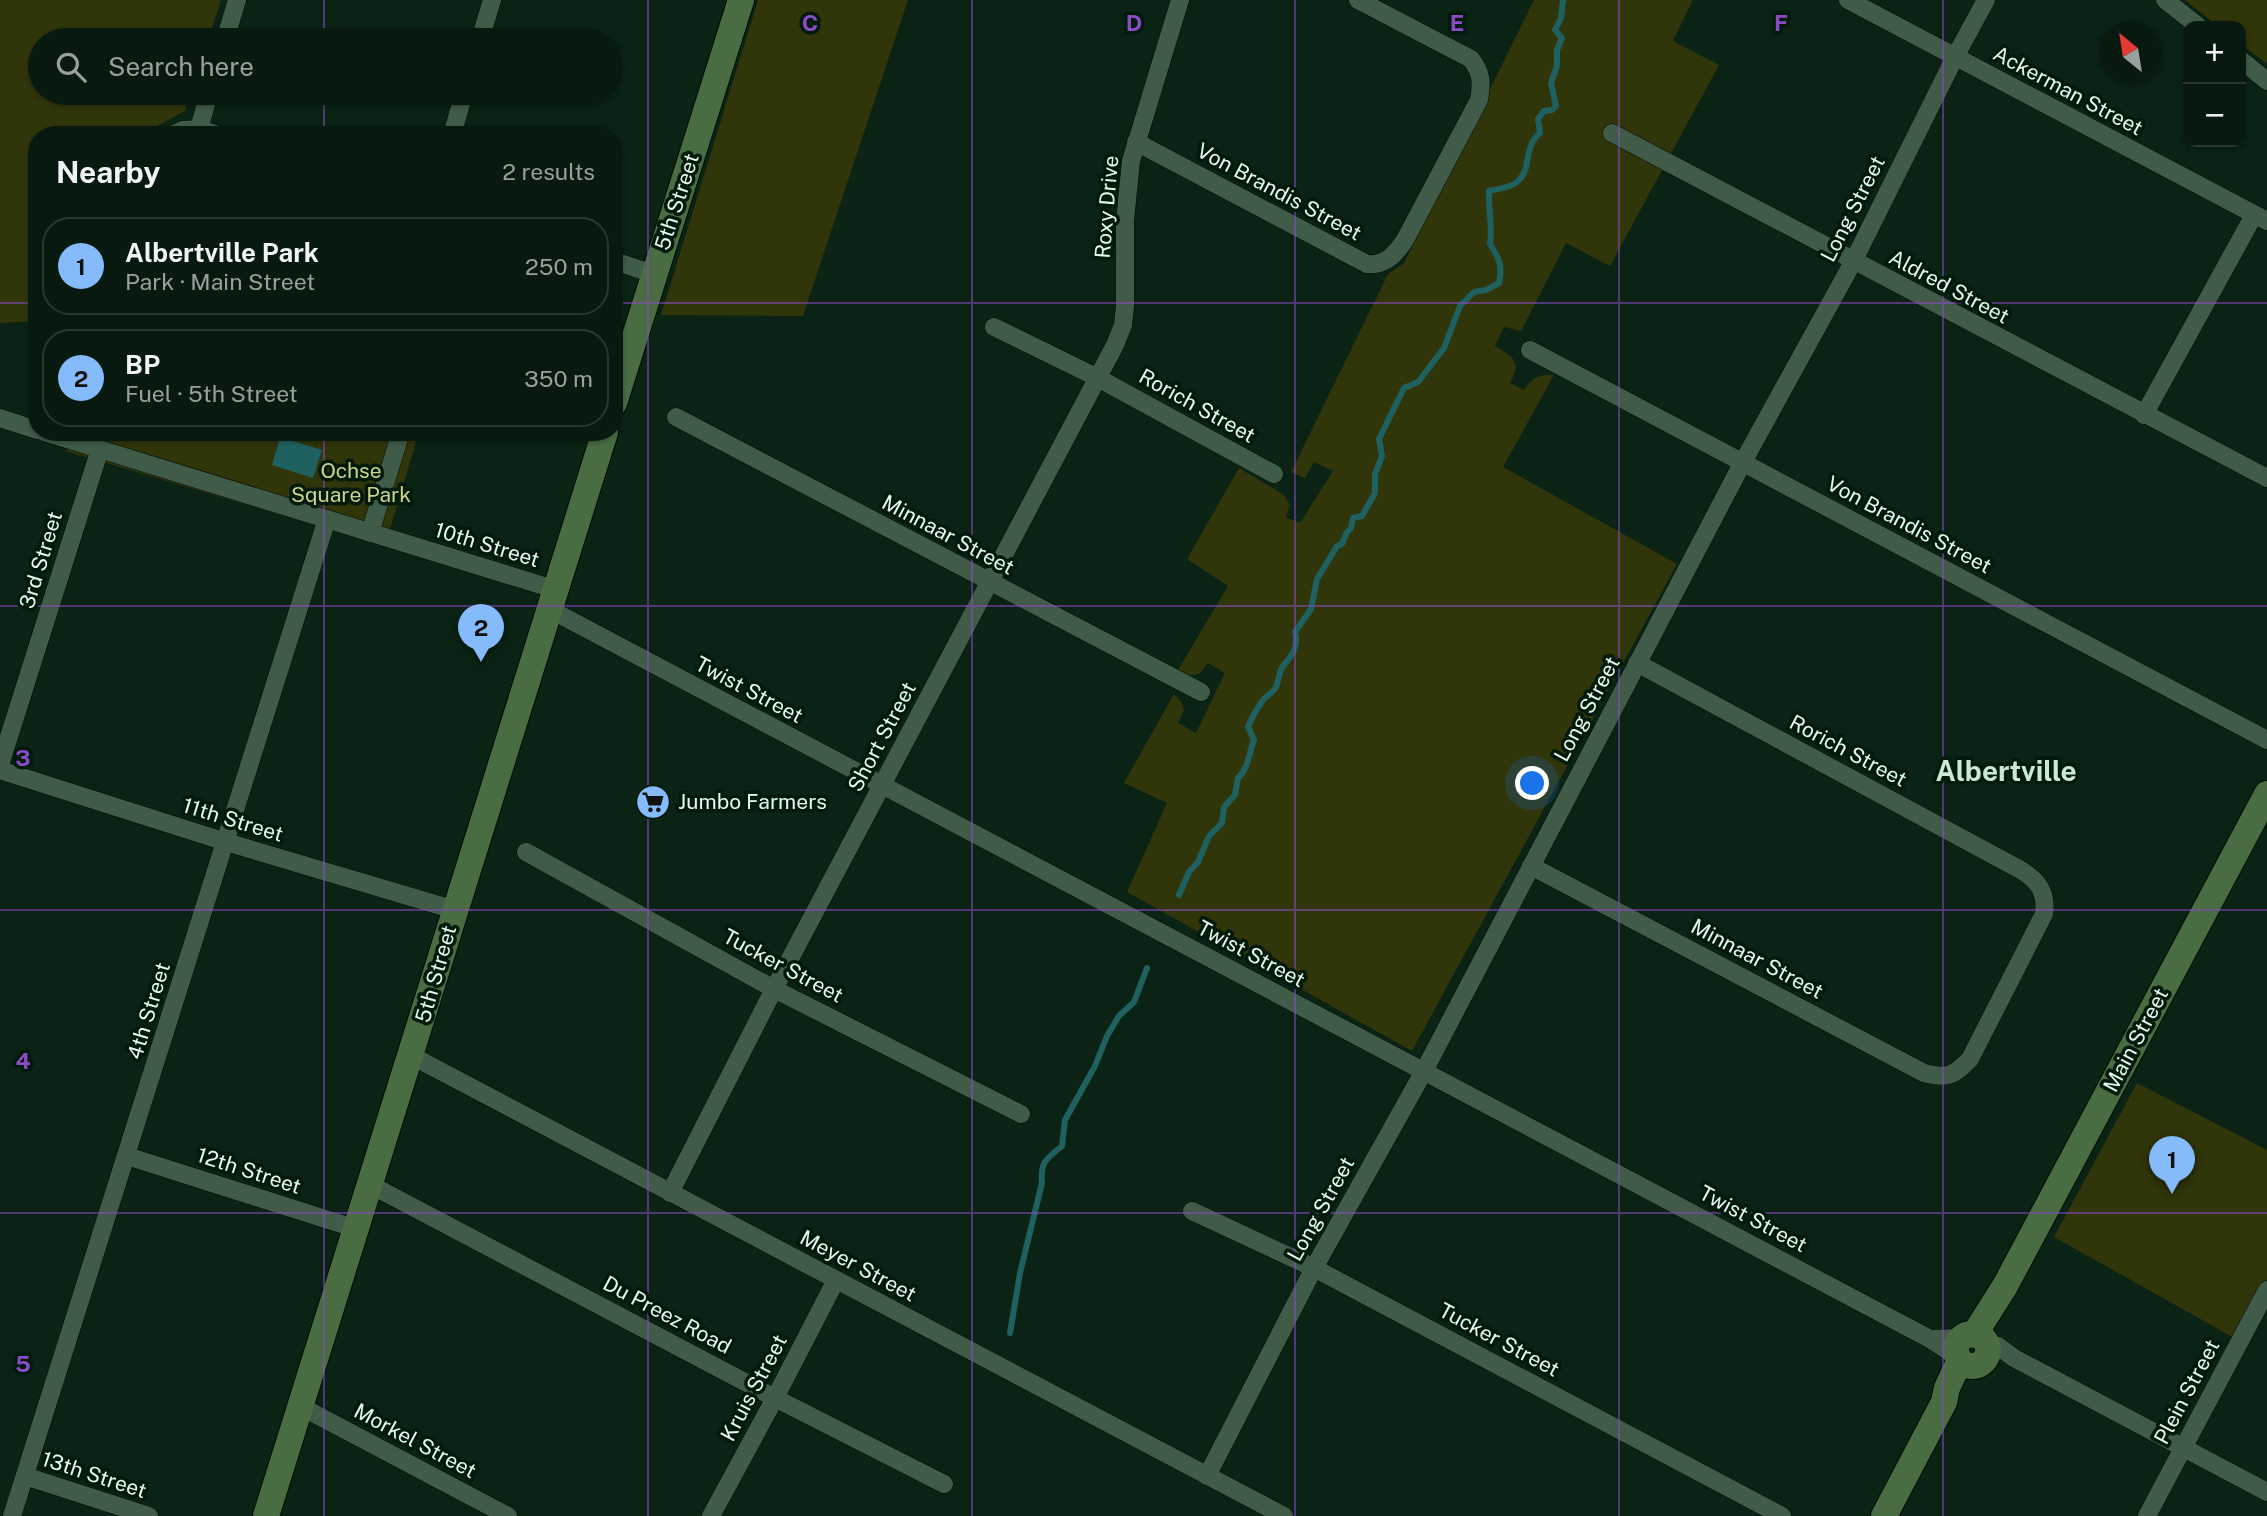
<!DOCTYPE html>
<meta charset="utf-8">
<style>
body{margin:0;font-family:"Public Sans",sans-serif;background:#16271d;color:#f1f3f6}
.controls{position:absolute;right:21px;top:21px;display:grid;overflow:hidden;border-radius:14px;box-shadow:0 2px 5px #0004}
.controls button{width:63px;height:63px;display:grid;place-items:center;padding:0;border:0;border-bottom:2px solid #29382f;background:#081a0f;color:#f1f3f6;font:35px sans-serif}
.compass{position:absolute;left:2099px;top:21px;width:63px;height:63px;border-radius:50%;background:#081a0f;box-shadow:0 2px 5px #0004;rotate:330deg}
.you{position:absolute;left:1533px;top:784px;width:24px;height:24px;margin:-18px;border:5px solid #fff;border-radius:50%;background:#1a73e8;box-shadow:0 0 0 10px #1a73e833}
.badge{display:grid;place-items:center;width:46px;height:46px;border-radius:50%;background:#85bbfb;color:#111;font-size:23px;font-weight:700}
.pin{position:absolute;translate:-50% -58px;filter:drop-shadow(0 2px 4px #0008)}
.pin::after{content:'';position:absolute;top:37px;width:24px;height:21px;background:inherit;clip-path:polygon(0 0,100% 0,50% 100%)}
.list{margin:0;padding:0;list-style:none}
h2{display:flex;justify-content:space-between;align-items:center;height:91px;margin:0;padding:0 28px;font-size:30px}
h2 small{font-size:23px;font-weight:400;color:#98a19e}
.list li{display:grid;grid-template-columns:46px 1fr auto;gap:21px;align-items:center;box-sizing:border-box;height:98px;margin:0 14px 14px;padding:0 14px;border:2px solid #29382f;border-radius:28px}
.list b{display:block;font-size:26px;white-space:nowrap}
.list p{margin:0;font-size:23px;white-space:nowrap;color:#98a19e}
.list em{font-size:23px;font-style:normal;color:#98a19e}
.icon{flex:none;width:38px;height:38px;fill:none;stroke:currentColor;stroke-width:2;stroke-linecap:round;stroke-linejoin:round}
.map{position:relative;flex:none;width:2267px;height:1516px;overflow:hidden}
.search{position:absolute;background:#081a0f;box-shadow:0 2px 5px #0004;left:28px;top:28px;width:595px;height:77px;display:flex;align-items:center;gap:18px;box-sizing:border-box;padding:0 24px;border-radius:38px;color:#98a19e;font-size:26px}
.panel{position:absolute;background:#081a0f;box-shadow:0 2px 5px #0004;left:28px;top:126px;width:595px;height:315px;border-radius:28px}
.map>svg:first-child{display:block}
.green{fill:#31350a}
.water{fill:#1f6160}
.lines{fill:none;stroke-linecap:round;stroke-linejoin:round}
.stream{stroke:#1f6160;stroke-width:6}
.street-casing{stroke:#000c02;stroke-width:19}
.secondary-casing{stroke:#000c02;stroke-width:28}
.street{stroke:#415b49;stroke-width:18}
.secondary{stroke:#496c42;stroke-width:26}
.grid{fill:none;stroke:#8b4bc6;stroke-width:2;stroke-opacity:0.55}
.labels{text-anchor:middle;stroke-width:7;stroke-linejoin:round;paint-order:stroke}
.street-label{font-size:21px;fill:#e8f8ec;stroke:#021a0b}
.park-label{font-size:21px;fill:#cbd48b;stroke:#021a0b}
.poi-label{font-size:21px;fill:#e8f8ec;stroke:#021a0b;text-anchor:start}
.district-label{font-size:28px;font-weight:bold;fill:#cae8d2;stroke:#021a0b}
.grid-label{font-size:23px;text-anchor:middle;font-weight:bold;fill:#8b4bc6;stroke:#021a0b;stroke-width:7;stroke-linejoin:round;paint-order:stroke}
</style>
<div class="map">
<svg width="2267" height="1516" viewBox="0 0 2267 1516">
<rect width="100%" height="100%" fill="#0a2314"/>
<g class="green">
<path d="M0 0H221L208 40H40V93H191L185 111 140 135H37V321L0 323Z"/>
<path d="M758 0H908L803 316 661 315Z"/>
<path d="M1534 0H1693L1673 41 1719 65 1610 266 1566 243 1521 331 1504 327 1495 346C1514 358 1522 361 1510 383L1524 390C1532 378 1539 374 1554 375L1503 467 1677 564 1412 1051 1127 892 1167 803 1124 783 1174 694 1182 703 1184 710 1178 723 1196 733 1225 673 1208 663 1199 674 1190 675 1178 670 1228 586 1187 559 1239 468 1284 495 1290 505 1286 517 1300 523 1333 471 1314 462 1305 478 1291 472 1388 274 1404 263Z"/>
<path d="M2185 0H2267V64L2241 44V26H2218Z"/>
<path d="M72 432H419L385 546 66 451Z"/>
<path d="M2137 1083 2267 1150V1285L2236 1339 2054 1237Z"/>
</g>
<path class="water" d="M280 437 322 450 313 478 272 465Z"/>
<g class="lines">
<g class="stream">
<path d="M1179 895 1189 872 1198 862 1209 836 1222 823 1224 807 1235 795 1238 778C1249 768 1249 752 1254 740L1248 727C1251 719 1259 705 1264 699 1268 695 1274 692 1276 687 1279 680 1279 672 1283 666 1292 656 1299 646 1295 632L1311 609 1317 579 1337 546 1342 544 1347 532 1351 528 1353 518 1362 516 1375 493V474L1382 456 1379 439 1404 388 1418 382 1444 348 1460 306 1474 292 1486 290 1499 283C1503 266 1499 258 1490 244 1493 227 1488 209 1489 191 1497 189 1510 188 1517 182 1533 169 1522 148 1540 133L1538 119 1544 111 1552 110 1556 106 1551 83 1557 66V50L1562 38 1555 30 1561 18 1563 0"/>
<path d="M1010 1333 1020 1273 1042 1183C1040 1162 1046 1159 1062 1146L1065 1120 1095 1066 1107 1036 1119 1016 1134 1002 1147 968"/>
</g>
<g class="street-casing">
<g id="street">
<path d="M1848 0 2267 221"/>
<path d="M2165 0 2198 26"/>
<path d="M225 40 237 0"/>
<path d="M480 40 492 0"/>
<path d="M2241 60 2267 81"/>
<path d="M199 129 219 135"/>
<path d="M1612 133 2267 478"/>
<path d="M172 135 183 130 199 129 209 93"/>
<path d="M452 135 464 93"/>
<path d="M1136 142 1367 264C1386 266 1397 253 1406 238L1479 100C1482 83 1482 73 1471 59L1358 0"/>
<path d="M614 261 654 274"/>
<path d="M994 327 1098 378 1274 474"/>
<path d="M1530 350 2267 740"/>
<path d="M2144 415 2254 215"/>
<path d="M676 417 1201 692"/>
<path d="M0 418 37 430"/>
<path d="M44 432 557 590"/>
<path d="M370 533 401 432"/>
<path d="M551 610 1930 1339 1959 1358"/>
<path d="M0 765 100 449"/>
<path d="M0 770 226 842 455 910"/>
<path d="M526 852 774 989 1021 1114"/>
<path d="M1531 866 1924 1073C1947 1079 1954 1076 1970 1059L2044 914C2047 892 2038 880 2019 869L1637 663"/>
<path d="M412 1056 1284 1516"/>
<path d="M127 1156 357 1229"/>
<path d="M371 1185 775 1398 944 1484"/>
<path d="M670 1193 774 989 1115 345 1123 325 1125 306V220L1131 161 1180 0"/>
<path d="M1192 1211 1314 1268 1782 1516"/>
<path d="M1930 1339 1962 1338"/>
<path d="M1986 1343 1998 1346 2014 1358 2267 1492"/>
<path d="M300 1406 508 1516"/>
<path d="M25 1476 149 1516"/>
<path d="M1207 1476 1314 1268 1424 1071 1743 462 1853 262 1955 57 1986 0"/>
<path d="M12 1516 327 519"/>
<path d="M711 1516 775 1398 836 1280"/>
<path d="M2147 1516 2267 1290"/>
</g>
</g>
<g class="secondary-casing">
<g id="secondary">
<path d="M614 403 741 0"/>
<circle cx="1972" cy="1350" r="16"/>
<path d="M1974 1335 2005 1286 2267 794"/>
<path d="M266 1516 605 432"/>
<path d="M1884 1516 1944 1402 1947 1388 1960 1360"/>
</g>
</g>
<use href="#street" class="street"/>
<use href="#secondary" class="secondary"/>
</g>
<path class="grid" d="M324 0V40M648 0V1516M972 0V1516M1295 0V1516M1619 0V1516M1943 0V1516M324 93V135M0 303H37M614 303H2267M324 432V1516M0 606H2267M0 910H2267M0 1213H2267"/>
<defs>
<g id="supermarket-disc" transform="scale(1.75)"><circle r="9.5" fill="#85bbfb" stroke="#021a0b"/><path d="M-6-5.5h2.5l.6 2H6L4.5 2H-2.5L-4.4-4H-6ZM-1.5 3.2a1.3 1.3 0 1 0 .1 0ZM3 3.2a1.3 1.3 0 1 0 .1 0Z" fill="#111"/></g>
</defs>
<g fill-rule="evenodd">
<use href="#supermarket-disc" x="653" y="802"/>
</g>
<g class="labels">
<g class="street-label">
<text transform="translate(2068 91) rotate(28)" y="7">Ackerman Street</text>
<text transform="translate(1279 192) rotate(28)" y="7">Von Brandis Street</text>
<text transform="translate(677 202) rotate(-72)" y="7">5th Street</text>
<text transform="translate(1107 207) rotate(-85)" y="7">Roxy Drive</text>
<text transform="translate(1853 209) rotate(-63)" y="7">Long Street</text>
<text transform="translate(1949 287) rotate(28)" y="7">Aldred Street</text>
<text transform="translate(1197 406) rotate(29)" y="7">Rorich Street</text>
<text transform="translate(1909 525) rotate(28)" y="7">Von Brandis Street</text>
<text transform="translate(948 535) rotate(28)" y="7">Minnaar Street</text>
<text transform="translate(487 545) rotate(17)" y="7">10th Street</text>
<text transform="translate(41 560) rotate(-73)" y="7">3rd Street</text>
<text transform="translate(749 690) rotate(28)" y="7">Twist Street</text>
<text transform="translate(1587 709) rotate(-62)" y="7">Long Street</text>
<text transform="translate(882 737) rotate(-62)" y="7">Short Street</text>
<text transform="translate(1848 751) rotate(28)" y="7">Rorich Street</text>
<text transform="translate(233 820) rotate(17)" y="7">11th Street</text>
<text transform="translate(1251 954) rotate(28)" y="7">Twist Street</text>
<text transform="translate(1757 959) rotate(28)" y="7">Minnaar Street</text>
<text transform="translate(783 966) rotate(28)" y="7">Tucker Street</text>
<text transform="translate(436 974) rotate(-74)" y="7">5th Street</text>
<text transform="translate(149 1011) rotate(-73)" y="7">4th Street</text>
<text transform="translate(2136 1040) rotate(-62)" y="7">Main Street</text>
<text transform="translate(249 1171) rotate(18)" y="7">12th Street</text>
<text transform="translate(1321 1209) rotate(-61)" y="7">Long Street</text>
<text transform="translate(1753 1219) rotate(28)" y="7">Twist Street</text>
<text transform="translate(858 1266) rotate(28)" y="7">Meyer Street</text>
<text transform="translate(667 1315) rotate(28)" y="7">Du Preez Road</text>
<text transform="translate(1499 1340) rotate(28)" y="7">Tucker Street</text>
<text transform="translate(754 1388) rotate(-62)" y="7">Kruis Street</text>
<text transform="translate(2187 1392) rotate(-62)" y="7">Plein Street</text>
<text transform="translate(415 1441) rotate(28)" y="7">Morkel Street</text>
<text transform="translate(94 1475) rotate(18)" y="7">13th Street</text>
</g>
<g class="park-label">
<text x="351" y="478">Ochse<tspan x="351" dy="24">Square Park</tspan></text>
</g>
<g class="poi-label">
<text x="678" y="809">Jumbo Farmers</text>
</g>
<g class="district-label">
<text x="2006" y="781">Albertville</text>
</g>
</g>
<g class="grid-label">
<text x="810" y="31">C</text>
<text x="1134" y="31">D</text>
<text x="1457" y="31">E</text>
<text x="1781" y="31">F</text>
<text x="23" y="766">3</text>
<text x="23" y="1069">4</text>
<text x="23" y="1372">5</text>
</g>
</svg>
<div class="controls">
<button>+</button>
<button>−</button>
</div>
<svg class="compass" viewBox="-18 -18 36 36"><path d="M0-13l5 13h-10z" fill="#e53935"/><path d="M0 13l5-13h-10z" fill="#98a19e"/></svg>
<div class="you"></div>
<div class="pin badge" style="left:2172px;top:1194px">1</div>
<div class="pin badge" style="left:481px;top:662px">2</div>
<div class="search"><svg class="icon" aria-label="search" viewBox="0 0 24 24"><circle cx="10" cy="10" r="6"/><path d="M15 15l6 6"/></svg>Search here</div>
<section class="panel">
<h2>Nearby<small>2 results</small></h2>
<ul class="list">
<li><span class="badge">1</span><div><b>Albertville Park</b><p>Park · Main Street</p></div><em>250 m</em></li>
<li><span class="badge">2</span><div><b>BP</b><p>Fuel · 5th Street</p></div><em>350 m</em></li>
</ul>
</section>
</div>
